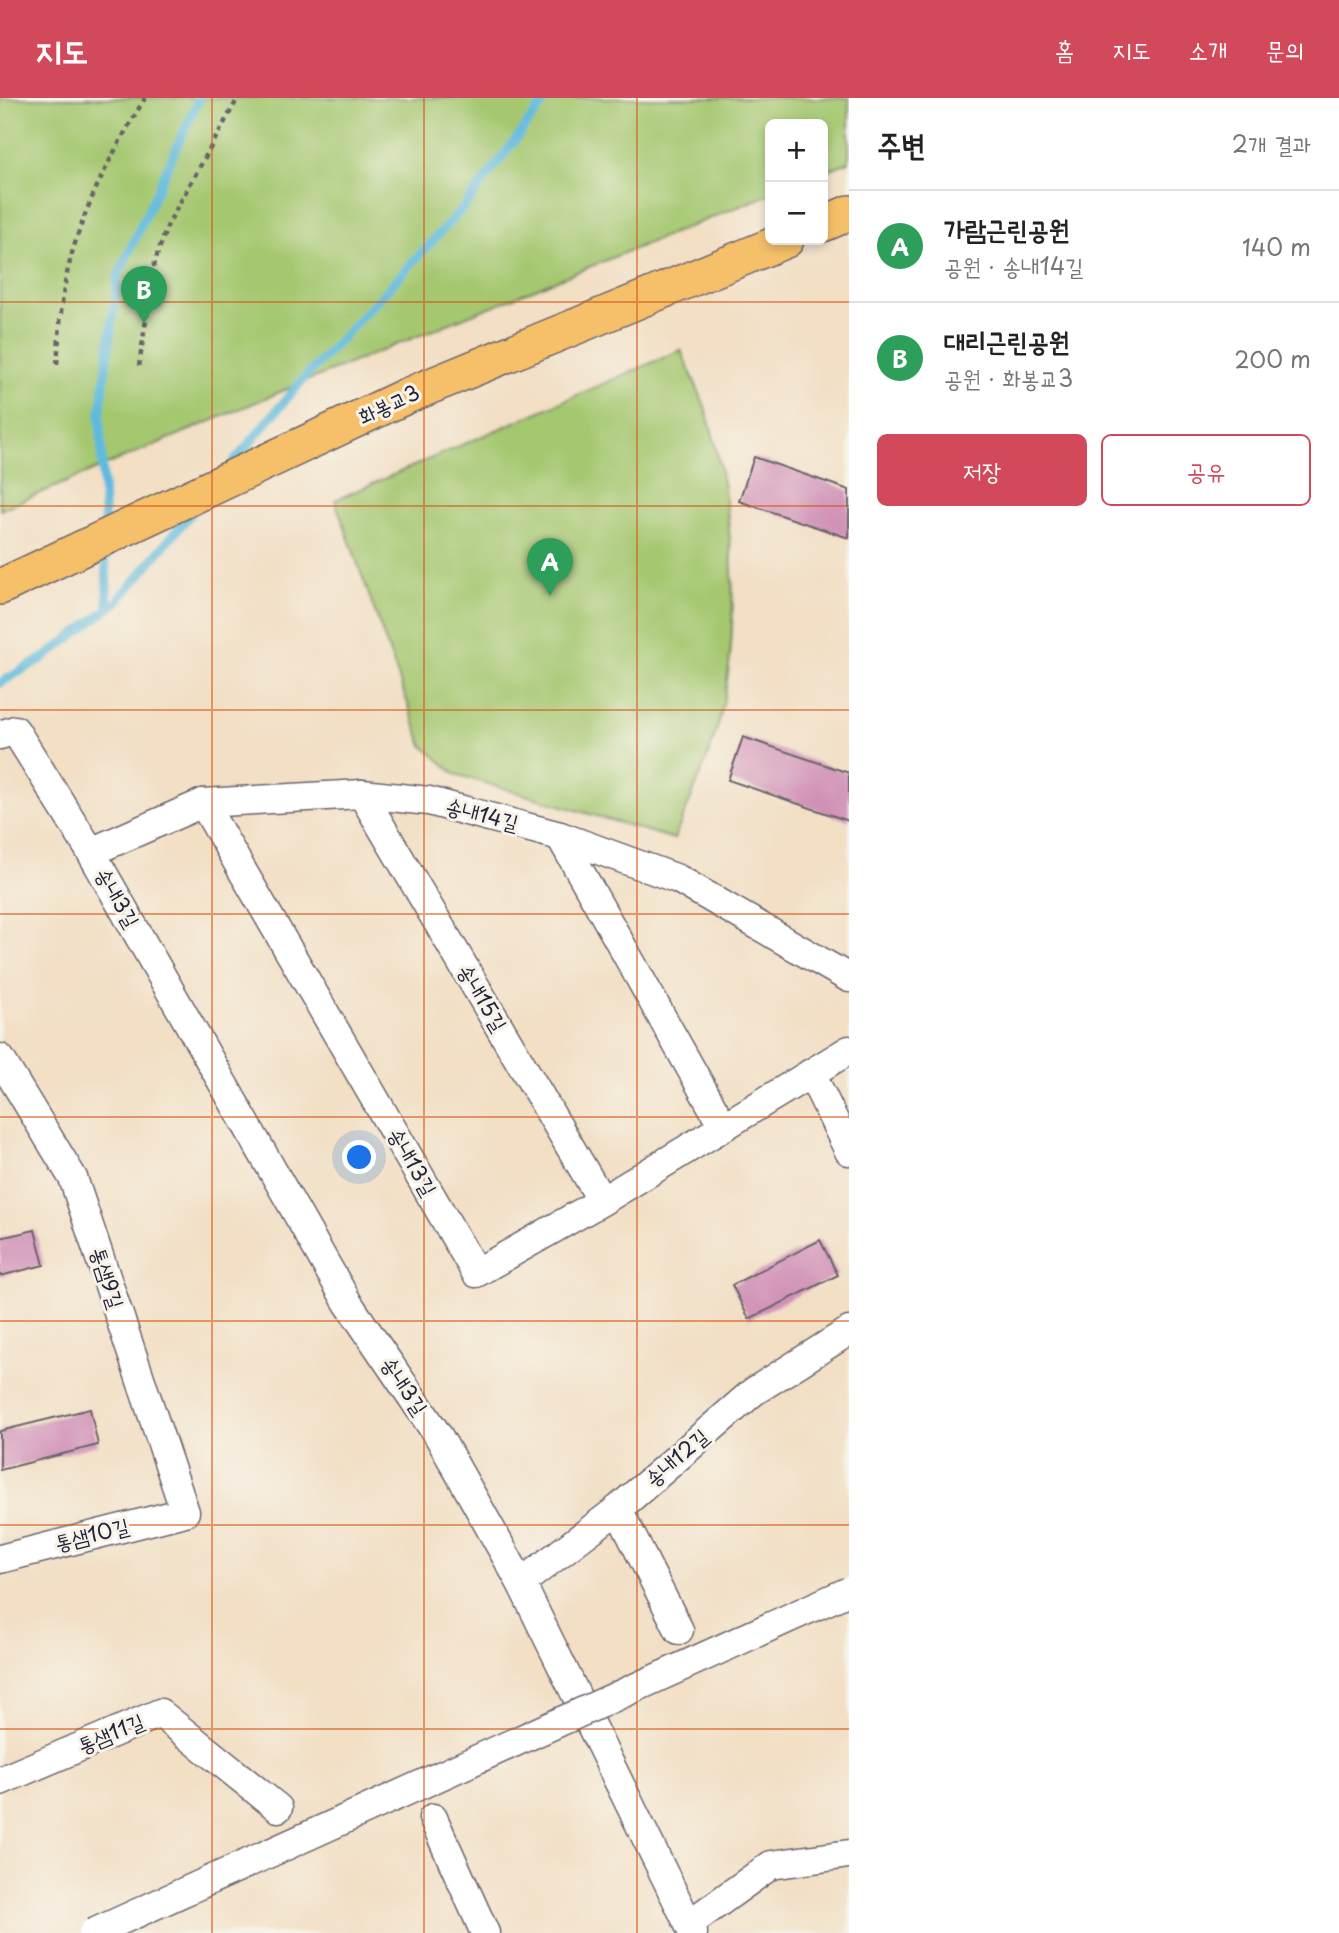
<!DOCTYPE html>
<html lang="ko">
<meta charset="utf-8">
<style>
body{margin:0;font-family:"Playpen Sans","Poor Story",sans-serif;background:#f2f2f2;color:#222}
.controls{position:absolute;right:21px;top:21px;display:grid;overflow:hidden;border-radius:10px;box-shadow:0 4px 10px #0003}
.controls button{width:63px;height:63px;display:grid;place-items:center;padding:0;border:0;border-bottom:2px solid #e0e0e0;background:#fff;color:#222;font:35px sans-serif}
.you{position:absolute;left:360px;top:1060px;width:24px;height:24px;margin:-18px;border:5px solid #fff;border-radius:50%;background:#1a73e8;box-shadow:0 0 0 10px #1a73e833}
.badge{display:grid;place-items:center;width:46px;height:46px;border-radius:50%;background:#d1495b;color:#fff;font-size:23px;font-weight:700}
.pin{position:absolute;translate:-50% -58px;filter:drop-shadow(0 2px 4px #0008)}
.pin::after{content:'';position:absolute;top:37px;width:24px;height:21px;background:inherit;clip-path:polygon(0 0,100% 0,50% 100%)}
.list{margin:0;padding:0;list-style:none}
h2{display:flex;justify-content:space-between;align-items:center;height:91px;margin:0;padding:0 28px;font-size:30px}
h2 small{font-size:23px;font-weight:400;color:#767676}
.list li{display:grid;grid-template-columns:46px 1fr auto;gap:21px;align-items:center;box-sizing:border-box;height:112px;padding:0 28px;border-top:2px solid #e0e0e0}
.list b{display:block;font-size:26px;white-space:nowrap}
.list p{margin:0;font-size:23px;white-space:nowrap;color:#767676}
.list em{font-size:23px;font-style:normal;color:#767676}
.actions{display:flex;gap:14px;padding:21px 28px}
.actions a{flex:1;padding:16px 0;border:2px solid #d1495b;border-radius:10px;text-align:center;font-size:24px;color:#d1495b}
.actions .main{background:#d1495b;color:#fff}
.map{position:relative;flex:none;width:849px;height:1835px;overflow:hidden}
header{display:flex;align-items:center;gap:42px;box-sizing:border-box;height:98px;padding:0 35px;background:#d1495b;color:#fff}
header strong{font-size:33px}
nav{display:flex;gap:38px;margin-inline-start:auto;font-size:24px}
main{display:flex}
aside{flex:1;background:#fff}
.map>svg:first-child{display:block}
.green{fill:#a4c770;stroke:#637456;stroke-width:2}
.lines{fill:none;stroke-linecap:round;stroke-linejoin:round}
.stream{stroke:#5fbadc;stroke-width:9}
.building{fill:#d090b6}
.minor-casing{stroke:#6b646b;stroke-width:31}
.major-casing{stroke:#6b646b;stroke-width:38}
.path{stroke:#6b646b;stroke-width:4.5;stroke-dasharray:5 5;stroke-linecap:butt}
.minor{stroke:#fff;stroke-width:28}
.major{stroke:#f6c06b;stroke-width:35}
.minor-bridge-casing{stroke:#6b646b;stroke-width:31;stroke-linecap:butt}
.minor-bridge{stroke:#fff;stroke-width:28}
.grid{fill:none;stroke:#d45411;stroke-width:2;stroke-opacity:0.55}
.labels{text-anchor:middle;stroke-width:6;stroke-linejoin:round;paint-order:stroke}
.street-label{font-size:21px;fill:#22223b;stroke:#f7f3e8}
</style>
<header>
<strong>지도</strong>
<nav><a>홈</a><a>지도</a><a>소개</a><a>문의</a></nav>
</header>
<main>
<div class="map">
<svg width="849" height="1835" viewBox="0 0 849 1835">
<rect width="100%" height="100%" fill="#f7f3e8"/>
<filter id="ink" filterUnits="userSpaceOnUse"><feTurbulence type="fractalNoise" baseFrequency=".0143" numOctaves="2"/><feDisplacementMap in="SourceGraphic" scale="14" xChannelSelector="R" yChannelSelector="G"/><feConvolveMatrix kernelMatrix="1 2 1 2 8 2 1 2 1" color-interpolation-filters="sRGB"/></filter>
<filter id="wash" filterUnits="userSpaceOnUse"><feTurbulence type="fractalNoise" baseFrequency=".00686" numOctaves="4" result="noise"/><feDisplacementMap in="SourceGraphic" scale="28" xChannelSelector="R" yChannelSelector="G"/><feGaussianBlur stdDeviation="1.57" result="paint"/><feColorMatrix in="noise" values="0 0 0 0 0 0 0 0 0 0 0 0 0 0 0 0 0 1.4 0 .05"/><feComposite in="paint" operator="in"/></filter>
<g filter="url(#wash)">
<rect width="100%" height="100%" fill="#f2dfc4"/>
<g class="green">
<path d="M0 0H849V64L823 74V26H770V96L299 286 0 412Z"/>
<path d="M681 252C688 270 697 288 704 306 734 398 743 534 718 627 707 666 689 704 674 741L455 676 423 648 335 402Z"/>
</g>
<g class="lines">
<g class="stream">
<path d="M233 365 299 286 465 108 547 0"/>
<path d="M105 431 100 318 118 178 199 0"/>
<path d="M105 449 108 511"/>
<path d="M0 585 45 559 117 504 193 413"/>
</g>
</g>
<g id="blocks">
<g class="building">
<path d="M754 359 849 392V440L739 403Z"/>
<path d="M743 639 849 675V723L728 682Z"/>
<path d="M35 1132 44 1167 0 1178V1140Z"/>
<path d="M820 1142 838 1177 749 1221 732 1187Z"/>
<path d="M90 1311 98 1347 0 1372V1333Z"/>
</g>
</g>
</g>
<g filter="url(#ink)">
<use href="#blocks" fill-opacity="0" stroke="#6b646b" stroke-width="2"/>
<g class="lines">
<g class="minor-casing">
<g id="minor">
<path d="M0 637 15 632 91 754 348 1205 439 1339 521 1485 693 1835"/>
<path d="M362 696 602 1103"/>
<path d="M203 705 476 1175 602 1103 849 952"/>
<path d="M560 738 723 1028"/>
<path d="M91 754 203 705 362 696 429 703 560 738 678 781 849 880"/>
<path d="M0 960 73 1080 185 1414 0 1461"/>
<path d="M811 975 849 1053"/>
<path d="M618 1411 679 1532"/>
<path d="M521 1485 618 1411 753 1294 849 1233"/>
<path d="M0 1683 160 1615 278 1710"/>
<path d="M433 1720 485 1835"/>
<path d="M689 1826 771 1767 849 1756"/>
</g>
</g>
<g class="major-casing">
<g id="major">
<path d="M823 126 849 115"/>
<path d="M0 489 404 299 786 142"/>
</g>
</g>
<g class="path">
<path d="M57 266C59 241 60 215 64 191 76 121 109 60 145 0"/>
<path d="M139 268 155 163 168 126 238 0"/>
</g>
<use href="#minor" class="minor"/>
<use href="#major" class="major"/>
<g class="minor-bridge-casing">
<path id="minor-bridge" d="M93 1835 849 1493"/>
</g>
<use href="#minor-bridge" class="minor-bridge"/>
</g>
</g>
<path class="grid" d="M212 0V1835M424 0V1835M637 0V1835M0 204H849M0 408H849M0 612H849M0 816H849M0 1019H849M0 1223H849M0 1427H849M0 1631H849"/>
<g class="labels">
<g class="street-label">
<text transform="translate(389 307) rotate(-25)" y="7">화봉교3</text>
<text transform="translate(482 717) rotate(14)" y="7">송내14길</text>
<text transform="translate(117 800) rotate(60)" y="7">송내3길</text>
<text transform="translate(482 900) rotate(59)" y="7">송내15길</text>
<text transform="translate(412 1064) rotate(60)" y="7">송내13길</text>
<text transform="translate(107 1180) rotate(72)" y="7">통샘9길</text>
<text transform="translate(404 1288) rotate(56)" y="7">송내3길</text>
<text transform="translate(677 1360) rotate(-41)" y="7">송내12길</text>
<text transform="translate(92 1437) rotate(-14)" y="7">통샘10길</text>
<text transform="translate(111 1636) rotate(-23)" y="7">통샘11길</text>
</g>
</g>
</svg>
<div class="controls">
<button>+</button>
<button>−</button>
</div>
<div class="you"></div>
<div class="pin badge" style="left:550px;top:498px;background:#2e9e5b">A</div>
<div class="pin badge" style="left:144px;top:226px;background:#2e9e5b">B</div>
</div>
<aside>
<h2>주변<small>2개 결과</small></h2>
<ul class="list">
<li><span class="badge" style="background:#2e9e5b">A</span><div><b>가람근린공원</b><p>공원 · 송내14길</p></div><em>140 m</em></li>
<li><span class="badge" style="background:#2e9e5b">B</span><div><b>대리근린공원</b><p>공원 · 화봉교3</p></div><em>200 m</em></li>
</ul>
<div class="actions"><a class="main">저장</a><a>공유</a></div>
</aside>
</main>
